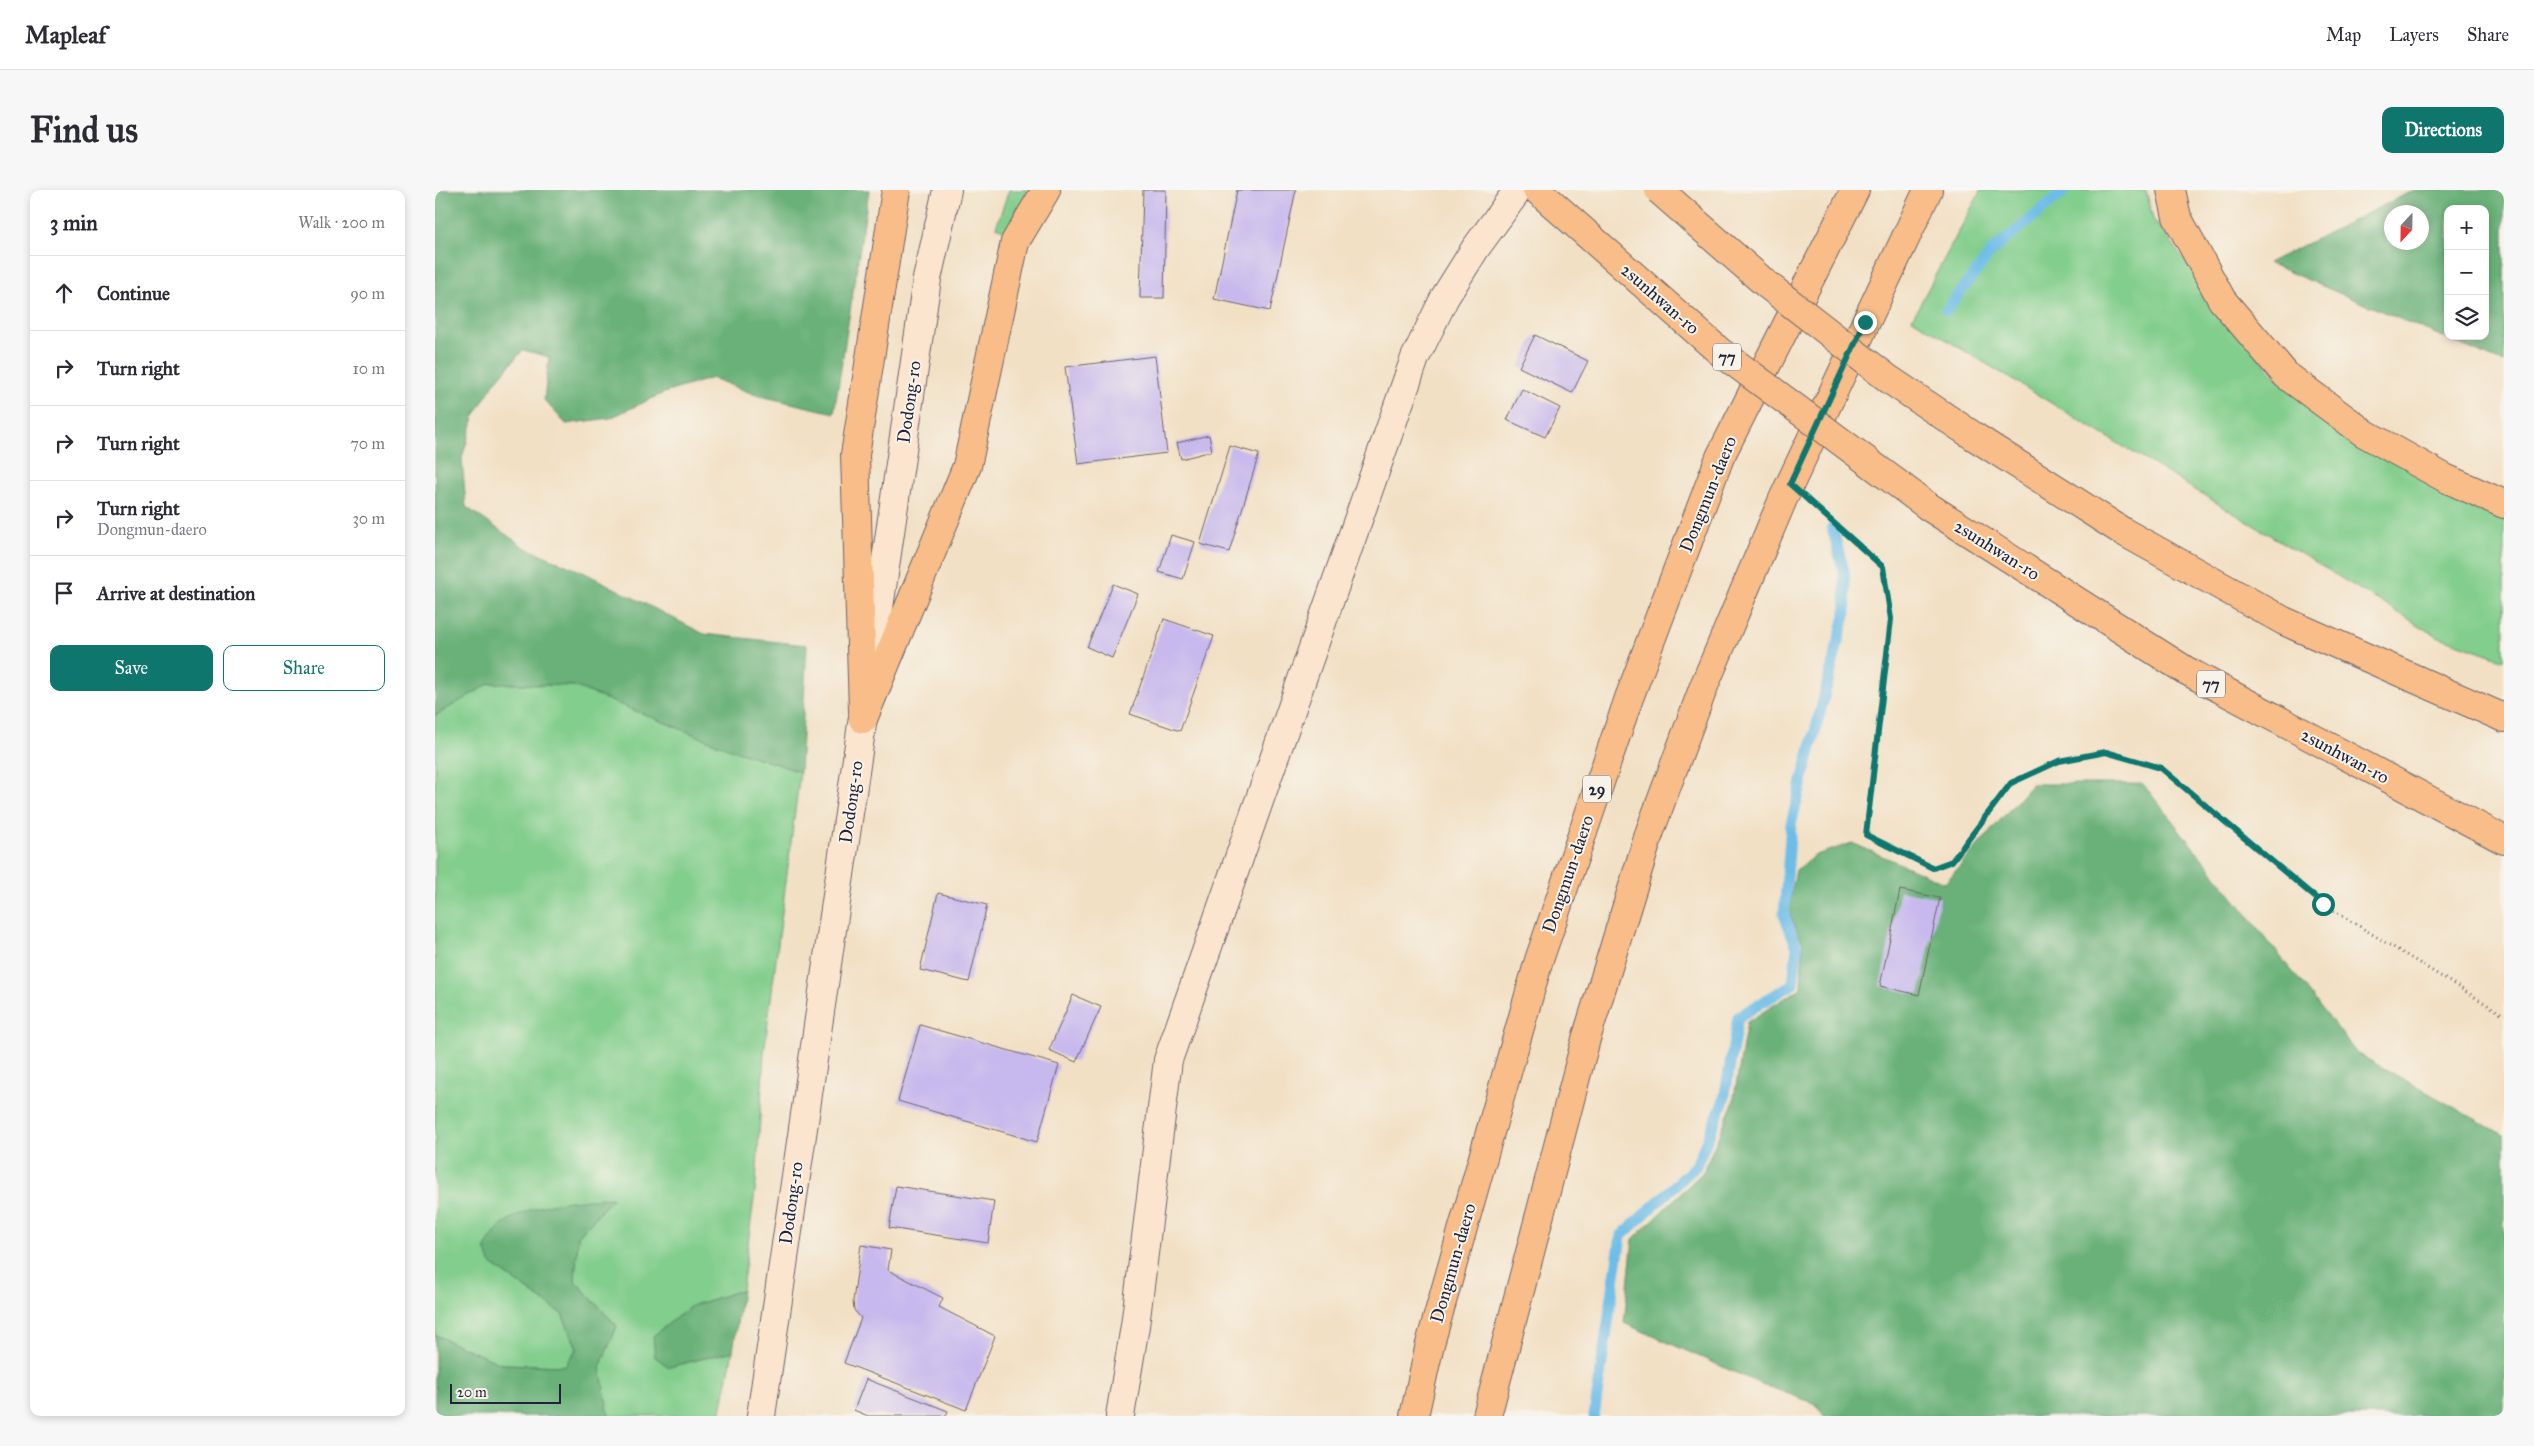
<!DOCTYPE html>
<meta charset="utf-8">
<style>
body{margin:0;font-family:"IM FELL Great Primer",serif;background:#f7f7f7;color:#2b2b33}
.controls{position:absolute;right:15px;top:15px;display:grid;overflow:hidden;border-radius:10px;box-shadow:0 2px 8px #0003}
.controls button{width:45px;height:45px;display:grid;place-items:center;padding:0;border:0;border-bottom:1px solid #e1e1e2;background:#fff;color:#2b2b33;font:25px sans-serif}
.compass{position:absolute;left:1949px;top:15px;width:45px;height:45px;border-radius:50%;background:#fff;box-shadow:0 2px 8px #0003;rotate:202deg}
.scale{position:absolute;left:15px;bottom:12px;width:111px;box-sizing:border-box;padding-left:5px;border:2px solid #22223b;border-top:0;font-size:14px;line-height:18px;white-space:nowrap;color:#22223b;-webkit-text-stroke:4px #f7f3e8;paint-order:stroke}
.stop{position:absolute;width:15px;height:15px;margin:-11px;border:4px solid #0f766e;border-radius:50%;background:#fff}
.stop.end{background:#0f766e;border-color:#fff;box-shadow:0 1px 5px #0008}
.list{margin:0;padding:0;list-style:none}
h2{display:flex;justify-content:space-between;align-items:center;height:65px;margin:0;padding:0 20px;font-size:21px}
h2 small{font-size:16px;font-weight:400;color:#7c7c81}
.list li{display:grid;grid-template-columns:32px 1fr auto;gap:15px;align-items:center;box-sizing:border-box;height:75px;padding:0 20px;border-top:1px solid #e1e1e2}
.list b{display:block;font-size:19px;white-space:nowrap}
.list p{margin:0;font-size:16px;white-space:nowrap;color:#7c7c81}
.list em{font-size:16px;font-style:normal;color:#7c7c81}
.actions{display:flex;gap:10px;padding:15px 20px}
.actions a{flex:1;padding:11px 0;border:1px solid #0f766e;border-radius:10px;text-align:center;font-size:18px;color:#0f766e}
.actions .main{background:#0f766e;color:#fff}
.icon{flex:none;width:28px;height:28px;fill:none;stroke:currentColor;stroke-width:2;stroke-linecap:round;stroke-linejoin:round}
.map{position:relative;flex:none;width:2069px;height:1226px;overflow:hidden;border-radius:10px}
header{display:flex;align-items:center;gap:30px;box-sizing:border-box;height:70px;padding:0 25px;background:#fff;border-bottom:1px solid #e1e1e2}
header strong{font-size:24px}
nav{display:flex;gap:28px;margin-inline-start:auto;font-size:18px}
.intro{display:flex;align-items:center;justify-content:space-between;box-sizing:border-box;height:120px;padding:0 30px}
h1{margin:0;font-size:35px}
.button{padding:12px 22px;border-radius:10px;background:#0f766e;color:#fff;font-size:18px;font-weight:700}
main{display:flex;gap:30px;padding:0 30px}
aside{flex:1;background:#fff;border-radius:10px;box-shadow:0 2px 8px #0003}
.map>svg:first-child{display:block}
.green{fill:#82ce8c;stroke:#527864}
.forest{fill:#69b178;stroke:#466a5a;fill-rule:evenodd}
.lines{fill:none;stroke-linecap:round;stroke-linejoin:round}
.stream{stroke:#6ebde8;stroke-width:11}
.building{fill:#c7b9ed}
.secondary-casing{stroke:#6b646b;stroke-width:30}
.primary-casing{stroke:#6b646b;stroke-width:30}
.highway-casing{stroke:#6b646b;stroke-width:30}
.path{stroke:#6b646b;stroke-width:3;stroke-dasharray:1 4;stroke-linecap:butt}
.secondary{stroke:#fce5cf;stroke-width:28}
.primary{stroke:#f8bd88;stroke-width:28}
.highway{stroke:#f8bd88;stroke-width:28}
.highway-bridge-casing{stroke:#6b646b;stroke-width:30;stroke-linecap:butt}
.highway-bridge{stroke:#f8bd88;stroke-width:28}
.route{stroke:#0f766e;stroke-width:6}
.labels{text-anchor:middle;stroke-width:4;stroke-linejoin:round;paint-order:stroke}
.shield{fill:#f7f3e8;stroke:#62616f;stroke-width:1}
.shield-label{font-size:16px;font-weight:bold;fill:#22223b}
.street-label{font-size:18px;fill:#22223b;stroke:#f7f3e8}
</style>
<header>
<strong>Mapleaf</strong>
<nav><a>Map</a><a>Layers</a><a>Share</a></nav>
</header>
<div class="intro"><h1>Find us</h1><a class="button">Directions</a></div>
<main>
<aside>
<h2>3 min<small>Walk · 200 m</small></h2>
<ul class="list">
<li><svg class="icon" aria-label="ahead" viewBox="0 0 24 24"><path d="M12 20V5M6 11l6-6 6 6"/></svg><div><b>Continue</b></div><em>90 m</em></li>
<li><svg class="icon" aria-label="right" viewBox="0 0 24 24"><path d="M7 20v-9h11M14 6l5 5-5 5"/></svg><div><b>Turn right</b></div><em>10 m</em></li>
<li><svg class="icon" aria-label="right" viewBox="0 0 24 24"><path d="M7 20v-9h11M14 6l5 5-5 5"/></svg><div><b>Turn right</b></div><em>70 m</em></li>
<li><svg class="icon" aria-label="right" viewBox="0 0 24 24"><path d="M7 20v-9h11M14 6l5 5-5 5"/></svg><div><b>Turn right</b><p>Dongmun-daero</p></div><em>30 m</em></li>
<li><svg class="icon" aria-label="arrive" viewBox="0 0 24 24"><path d="M6 21V4h12l-3 4 3 4H6"/></svg><div><b>Arrive at destination</b></div></li>
</ul>
<div class="actions"><a class="main">Save</a><a>Share</a></div>
</aside>
<div class="map">
<svg width="2069" height="1226" viewBox="0 0 2069 1226">
<rect width="100%" height="100%" fill="#f7f3e8"/>
<filter id="ink" filterUnits="userSpaceOnUse"><feTurbulence type="fractalNoise" baseFrequency=".02" numOctaves="2"/><feDisplacementMap in="SourceGraphic" scale="10" xChannelSelector="R" yChannelSelector="G"/><feConvolveMatrix kernelMatrix="1 2 1 2 8 2 1 2 1" color-interpolation-filters="sRGB"/></filter>
<filter id="wash" filterUnits="userSpaceOnUse"><feTurbulence type="fractalNoise" baseFrequency=".0096" numOctaves="4" result="noise"/><feDisplacementMap in="SourceGraphic" scale="20" xChannelSelector="R" yChannelSelector="G"/><feGaussianBlur stdDeviation="1.12" result="paint"/><feColorMatrix in="noise" values="0 0 0 0 0 0 0 0 0 0 0 0 0 0 0 0 0 1.4 0 .05"/><feComposite in="paint" operator="in"/></filter>
<g filter="url(#wash)">
<rect width="100%" height="100%" fill="#f2e0c5"/>
<g class="green">
<path d="M574 0H596L573 42 561 37Z"/>
<path d="M1546 0H1711L1718 29 1839 186 2054 323 2069 329V470L2002 446 1477 129Z"/>
<path d="M55 493 139 496 293 558 365 582 329 863 321 993 307 1100 256 1116 234 1177 298 1161 285 1226H174L165 1177 182 1136 140 1091 143 1046 177 1008 55 1073 127 1124 142 1158 130 1176 66 1174 0 1145V526Z"/>
</g>
<g class="forest">
<path d="M0 0H434L399 223 321 205 277 188 229 203 175 228 131 234 109 210 114 167 88 160 60 192 40 224 27 268 31 317 89 357 150 383 269 444 372 455 365 582 293 558 139 496 55 493 0 526Z"/>
<path d="M1979 0H2069V173L1833 73ZM2013 19H2050V146H2013ZM1986 22V52H1956V22Z"/>
<path d="M1597 594H1708L1923 864 2069 945V1226H1389L1381 1214 1326 1194 1189 1133 1198 1049 1268 982 1298 913 1312 832 1366 798 1368 754 1353 721 1361 680 1381 665 1417 653 1510 693Z"/>
<path d="M178 1008 143 1046 140 1091 182 1136 165 1177 174 1226H0V1145L66 1174 130 1176 142 1158 127 1124 55 1073 50 1057C56 1049 62 1038 69 1033 102 1011 140 1010 178 1008Z"/>
<path d="M307 1100 298 1161 234 1177 220 1167 218 1146 256 1116Z"/>
</g>
<g class="lines">
<g class="stream">
<path d="M1511 121 1557 61 1631 0"/>
<path d="M1159 1226 1186 1046 1261 976 1289 910 1303 827 1358 794 1362 757 1349 725 1356 634 1411 422 1409 382 1397 337"/>
</g>
</g>
<g id="blocks">
<g class="building">
<path d="M708 0H731L729 108H705Z"/>
<path d="M802 0H861L835 121 779 109Z"/>
<path d="M1100 145 1153 171 1137 203 1084 177Z"/>
<path d="M720 166 732 263 643 274 630 177Z"/>
<path d="M1087 199 1125 218 1110 247 1072 230Z"/>
<path d="M774 245 777 261 746 269 742 253Z"/>
<path d="M795 256 824 264 794 362 765 354Z"/>
<path d="M736 345 760 352 748 389 724 382Z"/>
<path d="M678 394 703 404 677 468 652 457Z"/>
<path d="M729 429 779 446 745 541 695 524Z"/>
<path d="M1465 700 1505 708 1484 805 1445 796Z"/>
<path d="M503 703 552 715 534 792 485 780Z"/>
<path d="M638 805 666 817 641 872 614 860Z"/>
<path d="M485 835 624 875 602 952 463 911Z"/>
<path d="M461 996 559 1011 553 1053 454 1038Z"/>
<path d="M426 1055 456 1060 453 1080 508 1108 504 1117 560 1146 531 1220 409 1173 426 1128 419 1120 418 1111Z"/>
<path d="M431 1189 513 1221 511 1226H433L419 1220Z"/>
</g>
</g>
</g>
<g filter="url(#ink)">
<use href="#blocks" fill-opacity="0" stroke="#6b646b" stroke-width="1"/>
<g class="lines">
<g class="secondary-casing">
<g id="secondary">
<path d="M326 1226 492 89 512 0"/>
<path d="M685 1226 700 1136 733 870 980 168 1010 107 1040 59 1083 0"/>
</g>
</g>
<g class="primary-casing">
<g id="primary">
<path d="M979 1226 995 1154 1104 770 1194 508 1285 267 1420 0"/>
<path d="M1052 1226 1151 849 1215 641 1269 496 1348 309 1493 0"/>
</g>
</g>
<g class="highway-casing">
<g id="highway">
<path d="M1736 0 1742 27 1787 110 1851 185 1929 243 2010 288 2069 314"/>
<path d="M1540 247 1687 341 1849 431 2069 528"/>
<path d="M1494 317 1750 480 2069 650"/>
<path d="M428 520 420 265 461 0"/>
<path d="M428 529 532 276 580 52 611 0"/>
</g>
</g>
<path class="path" d="M1381 318 1448 377 1456 429 1431 645 1498 679 1517 671 1576 593 1624 571 1671 562 1726 578 1888 714 2069 825"/>
<use href="#secondary" class="secondary"/>
<use href="#primary" class="primary"/>
<use href="#highway" class="highway"/>
<g class="highway-bridge-casing">
<g id="highway-bridge">
<path d="M1102 0 1284 161 1494 317"/>
<path d="M1224 0 1331 94 1455 190 1540 247"/>
</g>
</g>
<use href="#highway-bridge" class="highway-bridge"/>
</g>
</g>
<g class="lines" filter="url(#ink)">
<path class="route" d="M1430 132 1355 294 1448 377 1456 429 1431 645 1498 678 1517 671 1576 593 1624 571 1671 562 1726 578 1888 714"/>
</g>
<g class="labels">
<g class="shield">
<rect x="1278" y="153.5" width="28" height="27" rx="4"/>
<rect x="1762" y="480.5" width="28" height="27" rx="4"/>
<rect x="1148" y="585.5" width="28" height="27" rx="4"/>
</g>
<g class="shield-label">
<text x="1292" y="173">77</text>
<text x="1776" y="500">77</text>
<text x="1162" y="605">29</text>
</g>
<g class="street-label">
<text transform="translate(1225 109) rotate(41)" y="6">2sunhwan-ro</text>
<text transform="translate(474 212) rotate(-82)" y="6">Dodong-ro</text>
<text transform="translate(1273 304) rotate(-68)" y="6">Dongmun-daero</text>
<text transform="translate(1562 360) rotate(32)" y="6">2sunhwan-ro</text>
<text transform="translate(1910 566) rotate(28)" y="6">2sunhwan-ro</text>
<text transform="translate(416 612) rotate(-82)" y="6">Dodong-ro</text>
<text transform="translate(1133 684) rotate(-71)" y="6">Dongmun-daero</text>
<text transform="translate(356 1013) rotate(-82)" y="6">Dodong-ro</text>
<text transform="translate(1018 1073) rotate(-74)" y="6">Dongmun-daero</text>
</g>
</g>
</svg>
<div class="controls">
<button>+</button>
<button>−</button>
<button><svg class="icon" aria-label="layers" viewBox="0 0 24 24"><path d="M12 4l9 5-9 5-9-5zM3 14l9 5 9-5"/></svg></button>
</div>
<svg class="compass" viewBox="-18 -18 36 36"><path d="M0-13l5 13h-10z" fill="#e53935"/><path d="M0 13l5-13h-10z" fill="#7c7c81"/></svg>
<div class="scale">20 m</div>
<div class="stop" style="left:1888px;top:714px"></div>
<div class="stop end" style="left:1430px;top:132px"></div>
</div>
</main>
